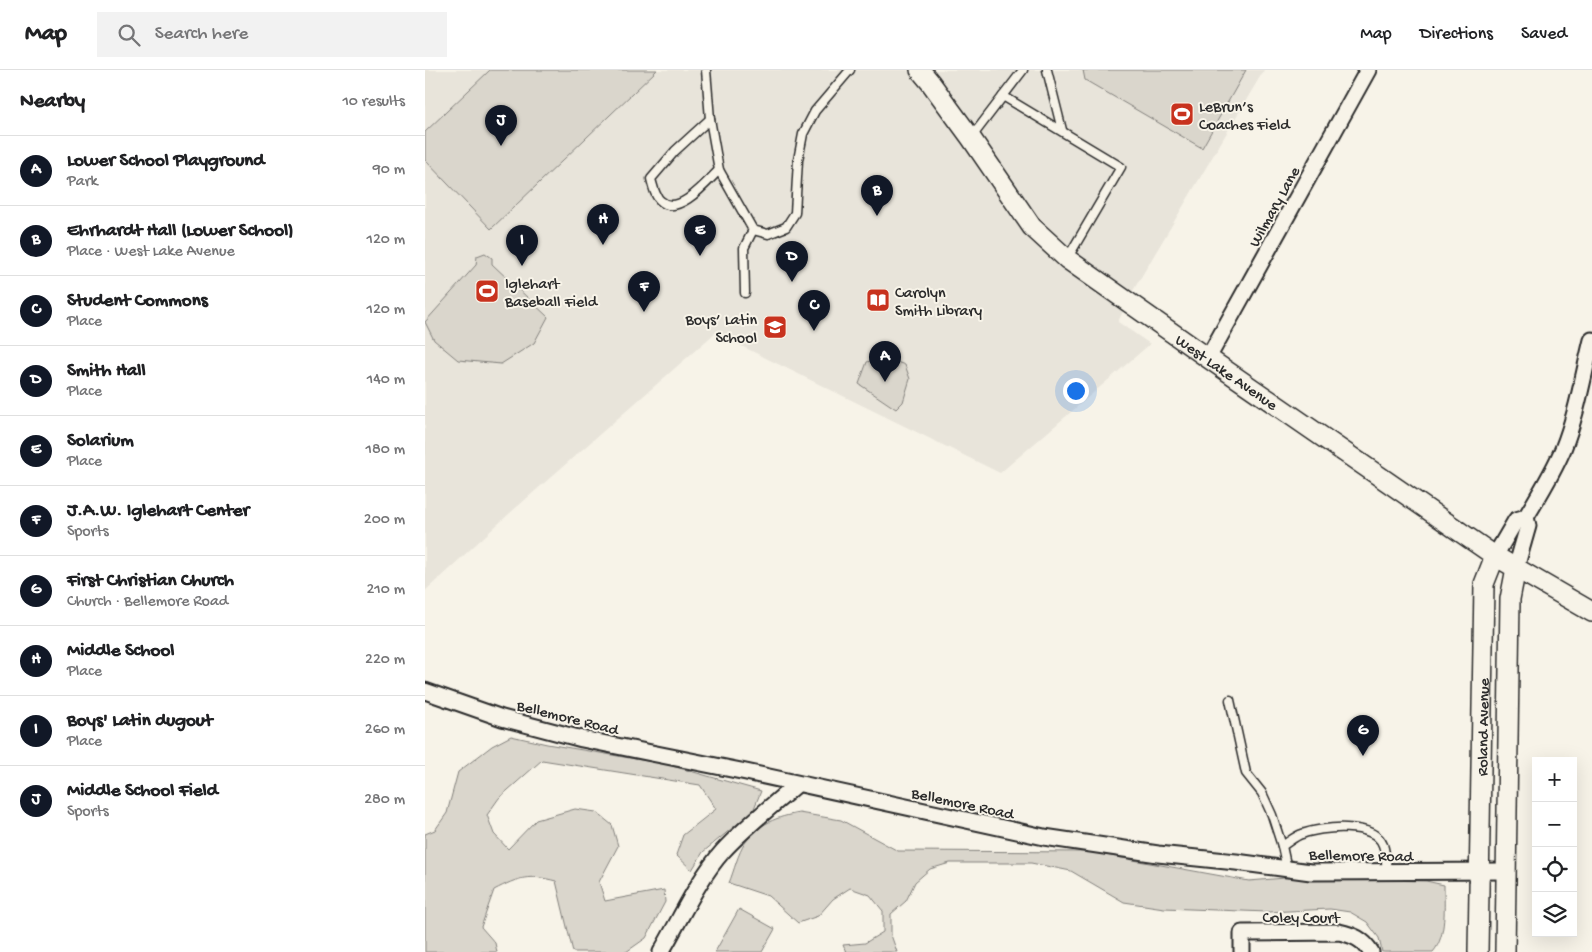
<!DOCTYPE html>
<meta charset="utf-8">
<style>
body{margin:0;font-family:"Gochi Hand",sans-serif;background:#f2f2f2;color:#202124}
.controls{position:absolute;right:15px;bottom:15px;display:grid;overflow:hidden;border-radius:0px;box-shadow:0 5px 20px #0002}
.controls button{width:45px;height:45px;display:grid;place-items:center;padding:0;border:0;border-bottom:1px solid #e0e0e0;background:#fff;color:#202124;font:25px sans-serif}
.you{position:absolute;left:650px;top:320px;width:18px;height:18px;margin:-12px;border:4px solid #fff;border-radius:50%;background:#1a73e8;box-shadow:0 0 0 8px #1a73e833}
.badge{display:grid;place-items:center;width:32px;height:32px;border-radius:50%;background:#111827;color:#fff;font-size:16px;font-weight:700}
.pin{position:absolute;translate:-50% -41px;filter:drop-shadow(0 1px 2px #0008)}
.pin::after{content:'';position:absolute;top:26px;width:18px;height:15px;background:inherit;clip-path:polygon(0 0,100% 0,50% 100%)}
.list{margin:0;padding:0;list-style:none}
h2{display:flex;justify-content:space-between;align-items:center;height:65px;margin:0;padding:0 20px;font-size:21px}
h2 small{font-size:16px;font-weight:400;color:#757577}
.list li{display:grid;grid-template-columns:32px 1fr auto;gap:15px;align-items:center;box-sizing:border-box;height:70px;padding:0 20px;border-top:1px solid #e0e0e0}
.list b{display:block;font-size:19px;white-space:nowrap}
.list p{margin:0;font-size:16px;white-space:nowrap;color:#757577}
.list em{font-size:16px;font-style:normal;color:#757577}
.icon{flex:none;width:28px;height:28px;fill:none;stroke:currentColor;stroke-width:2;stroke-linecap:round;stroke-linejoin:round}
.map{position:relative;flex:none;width:1167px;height:882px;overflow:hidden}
header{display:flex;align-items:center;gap:30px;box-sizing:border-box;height:70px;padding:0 25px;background:#fff;border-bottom:1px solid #e0e0e0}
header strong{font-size:24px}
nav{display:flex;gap:28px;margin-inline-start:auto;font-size:18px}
.search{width:350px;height:45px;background:#f2f2f2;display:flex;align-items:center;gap:12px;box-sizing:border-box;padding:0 18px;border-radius:0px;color:#757577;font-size:19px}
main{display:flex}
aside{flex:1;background:#fff}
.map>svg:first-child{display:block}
.built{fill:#e8e4da}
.green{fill:#dad6cc;stroke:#82807c}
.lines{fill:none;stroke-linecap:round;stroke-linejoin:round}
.service-casing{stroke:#2b2b2b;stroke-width:11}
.minor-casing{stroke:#2b2b2b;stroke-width:19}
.tertiary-casing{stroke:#2b2b2b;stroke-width:22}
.service{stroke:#f7f3e8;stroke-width:8}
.minor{stroke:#f7f3e8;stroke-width:15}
.tertiary{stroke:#f7f3e8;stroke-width:19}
.labels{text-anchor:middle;stroke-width:4;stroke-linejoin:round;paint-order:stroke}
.poi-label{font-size:16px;fill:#2b2b2b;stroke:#f7f3e8;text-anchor:start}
.street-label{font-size:16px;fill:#2b2b2b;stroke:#f7f3e8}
</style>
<header>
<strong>Map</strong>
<div class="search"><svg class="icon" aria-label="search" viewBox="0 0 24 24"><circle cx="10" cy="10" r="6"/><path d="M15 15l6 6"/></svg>Search here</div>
<nav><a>Map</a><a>Directions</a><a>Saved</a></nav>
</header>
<main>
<aside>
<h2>Nearby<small>10 results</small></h2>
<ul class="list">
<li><span class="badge">A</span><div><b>Lower School Playground</b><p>Park</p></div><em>90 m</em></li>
<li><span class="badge">B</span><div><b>Ehrhardt Hall (Lower School)</b><p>Place · West Lake Avenue</p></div><em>120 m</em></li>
<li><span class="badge">C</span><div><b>Student Commons</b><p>Place</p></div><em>120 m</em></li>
<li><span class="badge">D</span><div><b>Smith Hall</b><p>Place</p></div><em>140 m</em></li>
<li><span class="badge">E</span><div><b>Solarium</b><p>Place</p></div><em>180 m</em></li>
<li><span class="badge">F</span><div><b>J.A.W. Iglehart Center</b><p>Sports</p></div><em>200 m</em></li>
<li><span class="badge">G</span><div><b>First Christian Church</b><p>Church · Bellemore Road</p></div><em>210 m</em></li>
<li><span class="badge">H</span><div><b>Middle School</b><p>Place</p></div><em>220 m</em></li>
<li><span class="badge">I</span><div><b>Boys' Latin dugout</b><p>Place</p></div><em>260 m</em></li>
<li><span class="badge">J</span><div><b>Middle School Field</b><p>Sports</p></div><em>280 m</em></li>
</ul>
</aside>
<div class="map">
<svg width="1167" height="882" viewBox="0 0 1167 882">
<rect width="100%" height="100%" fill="#f7f3e8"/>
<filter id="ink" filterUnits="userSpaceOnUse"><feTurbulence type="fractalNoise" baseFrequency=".02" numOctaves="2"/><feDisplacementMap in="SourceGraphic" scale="10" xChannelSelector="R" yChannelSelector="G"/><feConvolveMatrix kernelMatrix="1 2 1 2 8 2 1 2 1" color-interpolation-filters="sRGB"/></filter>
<g filter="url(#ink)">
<path class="built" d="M0 0H839L706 224 693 252 725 274 575 403 290 263 85 443 0 521Z"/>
<g class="green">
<path d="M65 0H232L66 159 0 90V62Z"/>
<path d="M658 0H821L777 78 660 10Z"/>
<path d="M60 183 67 188V194L123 247 109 273 76 294 33 290 9 270 0 252 51 195 52 186Z"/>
<path d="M458 287 480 295 485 309 478 332 471 339 434 314 442 292Z"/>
<path d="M86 666 122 674 240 694 336 721 328 741 278 782 267 800 251 785 258 765 291 739 275 715 117 690 74 728 62 745 69 764 83 779 111 750 150 739 171 742 187 755 193 776 174 812 180 831 239 820 240 832 221 868 201 882H148L131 811C104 804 94 807 69 820L56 857 70 873 72 882H0V764L10 760 22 743 33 702 67 676Z"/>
<path d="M374 743 416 750 473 781 664 782 824 811 860 808 1001 811 1019 815C1019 836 1022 866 1008 882H957L954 868 942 852 925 842 905 839 843 842 739 838 699 832 646 801 606 793H525L505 799 490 812 481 831 466 844V865L472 882H421L418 875 440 873 458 862V841L445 825 425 818 408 829 393 846 373 853 343 826 304 813C309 801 313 783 320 773 334 753 352 747 374 743Z"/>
<path d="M314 839 350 859 337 882H290Z"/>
</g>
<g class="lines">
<g class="service-casing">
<g id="service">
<path d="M281 0 285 49 294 100 328 160 343 164 361 157 370 143 373 90 378 64 390 41 425 0"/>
<path d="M622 0 637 60"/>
<path d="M578 26 696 97 642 189"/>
<path d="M285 49 250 81 226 109C228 116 230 127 236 131 253 147 282 112 294 100"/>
<path d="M546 68 598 0"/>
<path d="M320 223 319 178 328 160"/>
<path d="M805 630 821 703 837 723 847 745 857 776 862 799"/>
<path d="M857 776C864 772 870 766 877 764 896 757 949 751 958 775 961 783 961 794 962 802"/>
</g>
</g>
<g class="minor-casing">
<g id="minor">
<path d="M783 288 943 0"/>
<path d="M1070 486 1091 450 1101 447"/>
<path d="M1091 498 1103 456 1101 447C1114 425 1128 403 1138 379 1152 344 1158 306 1167 270"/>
<path d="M0 621 77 648 157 669 321 702 619 767 733 784 811 792 886 802 1081 801"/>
<path d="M236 882C255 850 273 809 298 781 320 757 347 736 372 714"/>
<path d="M817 882V863L914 862C928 865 938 869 946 882"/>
</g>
</g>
<g class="tertiary-casing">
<g id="tertiary">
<path id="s1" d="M495 0 505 12 546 68 607 157 642 189 783 288 1070 486 1167 542"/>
<path id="s2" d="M1053 882 1059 514 1070 486"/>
<path d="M1080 882 1085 529 1091 498"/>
</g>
</g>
<use href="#service" class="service"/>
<use href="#minor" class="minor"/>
<use href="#tertiary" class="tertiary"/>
</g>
</g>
<defs>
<g id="stadium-square" transform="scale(1.25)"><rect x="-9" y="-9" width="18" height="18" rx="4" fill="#c8321e" stroke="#f7f3e8"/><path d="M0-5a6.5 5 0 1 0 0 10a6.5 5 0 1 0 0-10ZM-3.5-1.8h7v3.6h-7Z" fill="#fff"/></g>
<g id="library-square" transform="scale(1.25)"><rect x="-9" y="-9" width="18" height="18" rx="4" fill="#c8321e" stroke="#f7f3e8"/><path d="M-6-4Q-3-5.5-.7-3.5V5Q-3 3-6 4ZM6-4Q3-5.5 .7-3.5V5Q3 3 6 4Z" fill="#fff"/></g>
<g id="school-square" transform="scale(1.25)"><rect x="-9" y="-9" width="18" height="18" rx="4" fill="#c8321e" stroke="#f7f3e8"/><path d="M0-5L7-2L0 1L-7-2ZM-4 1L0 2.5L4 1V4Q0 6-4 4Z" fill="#fff"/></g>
</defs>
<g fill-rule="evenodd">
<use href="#stadium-square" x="757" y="44"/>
<use href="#stadium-square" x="62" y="221"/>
<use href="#library-square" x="453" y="230"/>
<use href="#school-square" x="350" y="257"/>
</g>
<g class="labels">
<g class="poi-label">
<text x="774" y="41">LeBrun’s<tspan x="774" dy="18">Coaches Field</tspan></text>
<text x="80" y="218">Iglehart<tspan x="80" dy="18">Baseball Field</tspan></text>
<text x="470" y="227">Carolyn<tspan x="470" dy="18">Smith Library</tspan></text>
<text x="332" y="254" text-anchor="end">Boys’ Latin<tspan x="332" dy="18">School</tspan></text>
</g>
<g class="street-label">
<text transform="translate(848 136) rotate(-61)" y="6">Wilmary Lane</text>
<text dy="6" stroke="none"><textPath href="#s1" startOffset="436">West Lake Avenue</textPath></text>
<text transform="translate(143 646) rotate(14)" y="6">Bellemore Road</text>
<text dy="6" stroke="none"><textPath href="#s2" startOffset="225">Roland Avenue</textPath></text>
<text transform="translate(538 732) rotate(12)" y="6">Bellemore Road</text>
<text transform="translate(936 784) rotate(1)" y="6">Bellemore Road</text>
<text x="876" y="852">Coley Court</text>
</g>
</g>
</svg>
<div class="controls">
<button>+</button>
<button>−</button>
<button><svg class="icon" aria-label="locate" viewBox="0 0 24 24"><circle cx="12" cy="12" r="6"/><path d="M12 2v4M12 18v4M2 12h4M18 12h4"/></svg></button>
<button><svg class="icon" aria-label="layers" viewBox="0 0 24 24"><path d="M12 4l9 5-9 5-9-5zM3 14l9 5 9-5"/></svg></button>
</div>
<div class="you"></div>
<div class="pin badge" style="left:460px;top:312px">A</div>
<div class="pin badge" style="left:452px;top:146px">B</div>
<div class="pin badge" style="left:389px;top:261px">C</div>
<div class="pin badge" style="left:367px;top:212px">D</div>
<div class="pin badge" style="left:275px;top:186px">E</div>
<div class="pin badge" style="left:219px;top:242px">F</div>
<div class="pin badge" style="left:938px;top:686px">G</div>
<div class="pin badge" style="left:178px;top:175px">H</div>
<div class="pin badge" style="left:97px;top:196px">I</div>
<div class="pin badge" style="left:76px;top:76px">J</div>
</div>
</main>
